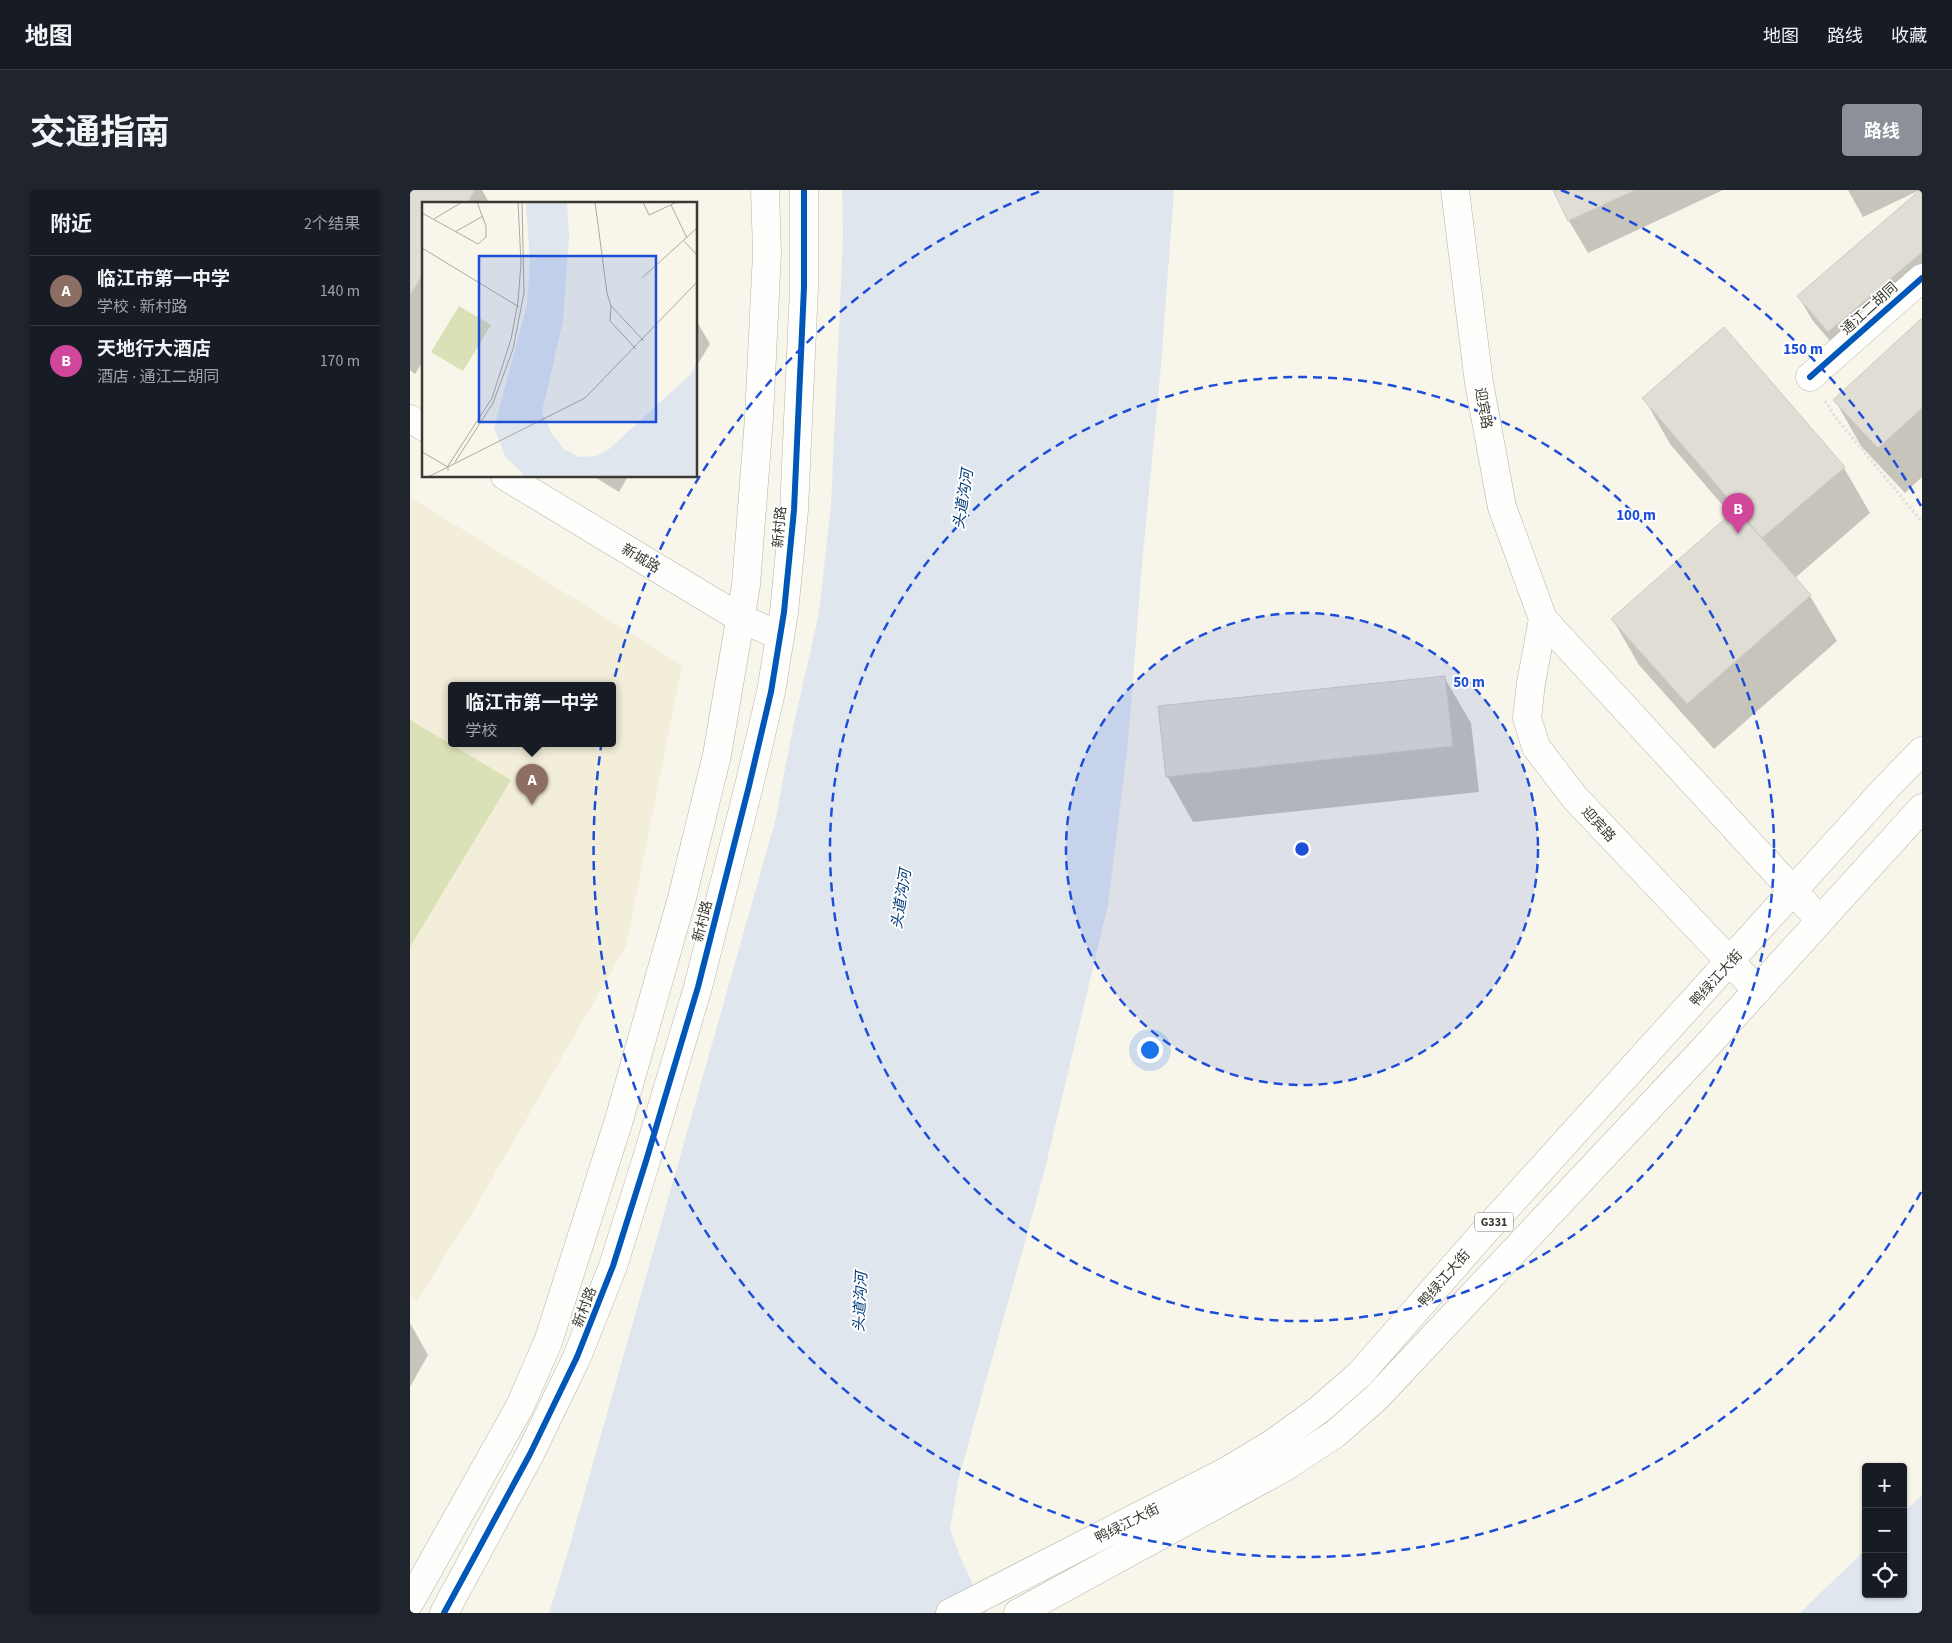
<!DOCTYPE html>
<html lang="zh">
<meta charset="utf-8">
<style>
body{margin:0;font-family:"Source Sans 3","Noto Sans SC",sans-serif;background:#20242c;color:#f1f3f6}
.controls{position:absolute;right:15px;bottom:15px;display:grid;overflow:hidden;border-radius:5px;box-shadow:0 1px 4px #0004}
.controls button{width:45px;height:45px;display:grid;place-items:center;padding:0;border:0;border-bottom:1px solid #363941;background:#171b24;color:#f1f3f6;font:25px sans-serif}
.you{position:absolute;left:739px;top:859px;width:18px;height:18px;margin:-12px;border:4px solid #fff;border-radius:50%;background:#1a73e8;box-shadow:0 0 0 8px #1a73e833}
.badge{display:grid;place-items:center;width:32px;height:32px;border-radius:50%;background:#8c9099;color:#fff;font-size:16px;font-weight:700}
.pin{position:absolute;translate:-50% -41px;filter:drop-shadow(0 1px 2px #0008)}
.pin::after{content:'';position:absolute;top:26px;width:18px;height:15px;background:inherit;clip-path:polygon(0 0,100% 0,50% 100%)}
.popup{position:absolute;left:38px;top:492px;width:168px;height:65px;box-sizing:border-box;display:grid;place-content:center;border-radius:5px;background:#171b24;filter:drop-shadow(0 1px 4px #0005);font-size:16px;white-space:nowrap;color:#9ea1a6}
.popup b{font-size:19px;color:#f1f3f6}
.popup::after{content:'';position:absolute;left:50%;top:100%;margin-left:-10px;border:10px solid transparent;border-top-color:#171b24}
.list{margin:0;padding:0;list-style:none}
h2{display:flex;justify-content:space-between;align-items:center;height:65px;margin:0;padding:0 20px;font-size:21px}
h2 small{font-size:16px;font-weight:400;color:#9ea1a6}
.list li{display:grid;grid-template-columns:32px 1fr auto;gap:15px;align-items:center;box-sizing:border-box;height:70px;padding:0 20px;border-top:1px solid #363941}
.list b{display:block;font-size:19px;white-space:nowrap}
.list p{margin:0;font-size:16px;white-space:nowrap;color:#9ea1a6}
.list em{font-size:16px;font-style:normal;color:#9ea1a6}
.icon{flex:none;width:28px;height:28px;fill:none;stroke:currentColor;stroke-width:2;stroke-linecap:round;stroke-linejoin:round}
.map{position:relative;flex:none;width:1512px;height:1423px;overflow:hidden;border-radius:5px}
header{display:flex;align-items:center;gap:30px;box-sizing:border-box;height:70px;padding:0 25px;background:#171b24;border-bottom:1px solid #363941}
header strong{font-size:24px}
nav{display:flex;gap:28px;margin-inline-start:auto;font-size:18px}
.intro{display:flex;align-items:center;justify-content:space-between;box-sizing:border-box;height:120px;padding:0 30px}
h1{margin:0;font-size:35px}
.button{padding:12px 22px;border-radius:5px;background:#8c9099;color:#fff;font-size:18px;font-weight:700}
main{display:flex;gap:30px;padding:0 30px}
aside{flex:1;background:#171b24;border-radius:5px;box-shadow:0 1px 4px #0004}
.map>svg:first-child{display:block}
.built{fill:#f3eeda;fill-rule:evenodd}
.green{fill:#dbe1b7}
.water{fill:#dfe6ee}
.shadow{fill:#0003}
.building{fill:#dfddd4;stroke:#ceccc3}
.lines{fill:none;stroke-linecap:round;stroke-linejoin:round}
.minor-casing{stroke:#b4b2a9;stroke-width:29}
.major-casing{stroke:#b4b2a9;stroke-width:29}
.highway-casing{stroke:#b4b2a9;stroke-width:29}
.path{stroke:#e0dfdc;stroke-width:3;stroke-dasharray:2.5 2.5;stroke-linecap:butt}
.minor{stroke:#fefefc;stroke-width:28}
.major{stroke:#fefefc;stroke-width:28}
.highway{stroke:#fefefc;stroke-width:28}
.cycleway-casing{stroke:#fff;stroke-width:9}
.cycleway{stroke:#0057b8;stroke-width:6}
.ring{fill:none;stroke:#1d4ed8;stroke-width:2.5;stroke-dasharray:9 6}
.labels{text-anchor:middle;stroke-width:4;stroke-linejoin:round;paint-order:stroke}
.shield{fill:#fff;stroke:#76746f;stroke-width:1}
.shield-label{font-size:12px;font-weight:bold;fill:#3b3931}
.street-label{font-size:14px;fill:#3b3931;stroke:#fff}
.water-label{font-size:15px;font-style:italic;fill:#003a7b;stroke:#fff}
.inset-road{fill:none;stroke:#acaaa0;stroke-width:1}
.view{fill:#1d4ed8;fill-opacity:0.15;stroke:#1d4ed8;stroke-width:2.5}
.inset-edge{fill:none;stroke:#3b3931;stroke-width:2.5}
.centre{fill:#1d4ed8;stroke:#fff;stroke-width:2.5}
.ring-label{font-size:15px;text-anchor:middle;font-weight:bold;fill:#1d4ed8;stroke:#fff;stroke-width:4;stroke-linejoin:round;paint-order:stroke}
</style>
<header>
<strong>地图</strong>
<nav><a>地图</a><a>路线</a><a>收藏</a></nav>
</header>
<div class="intro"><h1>交通指南</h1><a class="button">路线</a></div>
<main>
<aside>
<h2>附近<small>2个结果</small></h2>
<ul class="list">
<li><span class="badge" style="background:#8d6e63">A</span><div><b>临江市第一中学</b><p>学校 · 新村路</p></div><em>140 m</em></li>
<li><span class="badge" style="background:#d1479c">B</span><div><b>天地行大酒店</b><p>酒店 · 通江二胡同</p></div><em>170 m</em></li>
</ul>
</aside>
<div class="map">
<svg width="1512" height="1423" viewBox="0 0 1512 1423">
<rect width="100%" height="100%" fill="#f8f6ea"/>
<path class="built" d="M0 307 272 475 216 756 65 1018 7 1111 0 1107ZM42 496H202V554H42Z"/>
<path class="green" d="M0 530 101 590 0 757Z"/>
<g class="water">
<path d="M432 0H764L751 176 732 374 718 553 698 715 633 987 549 1287 540 1339 551 1369 577 1423H139L157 1365 365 632 381 547 409 423 421 315 433 47Z"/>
<path d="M1512 1305V1423H1390L1456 1359V1404H1493V1323Z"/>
</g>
<g class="shadow">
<path d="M0 0H72L80 14H14V170L5 184 0 180Z"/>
<path d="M1145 0H1313L1178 63 1159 31Z"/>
<path d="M1438 0H1510L1453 27Z"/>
<path d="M1512 0V98L1433 166 1403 131 1388 106Z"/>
<path d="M286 130 300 154 286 177Z"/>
<path d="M1512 130V287L1495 303 1451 256 1425 210Z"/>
<path d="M1234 208 1434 278 1460 323 1385 388 1400 406 1427 451 1304 559 1229 475 1203 430 1321 325 1260 254Z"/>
<path d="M183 286H218L209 302Z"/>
<path d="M1034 487 1061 533 1069 602 783 632 757 586Z"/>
<path d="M0 1133 18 1165 0 1197Z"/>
</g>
<g class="building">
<path d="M0 0H65L57 14H14V83L0 105Z"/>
<path d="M1143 0H1225L1158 31Z"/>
<path d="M1510 0H1512V62L1418 142 1387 106Z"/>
<path d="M1512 128V218L1468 258 1423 210Z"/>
<path d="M1314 137 1435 277 1352 348 1232 208Z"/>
<path d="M1326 319 1401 405 1277 514 1201 429Z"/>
<path d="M1035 486 1043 556 756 587 748 516Z"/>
</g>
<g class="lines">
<g class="minor-casing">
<g id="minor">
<path d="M1400 187 1512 88"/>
<path d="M0 229 14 237"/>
<path d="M95 286 330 428 370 446"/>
<path d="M0 1412 109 1218 138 1152 209 930 272 708 307 565 336 395 349 228 357 62 355 0"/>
<path d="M34 1423 120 1264 167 1167 203 1076 236 971 288 797 339 596 361 502 374 422 384 320 394 97V0"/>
</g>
</g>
<g class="major-casing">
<g id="major">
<path d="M1045 0 1069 193 1092 317 1133 429 1410 730"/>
<path d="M1133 429 1121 493 1117 528 1126 557 1165 608 1347 800"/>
</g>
</g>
<g class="highway-casing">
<g id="highway">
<path d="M540 1423 817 1281 862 1254 910 1219 950 1184 1068 1049 1476 598 1512 561"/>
<path d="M608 1423 875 1277 925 1244 967 1207 1293 860 1512 618"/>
</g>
</g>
<path class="path" d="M1415 211 1426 228 1512 332"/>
<use href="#minor" class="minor"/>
<use href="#major" class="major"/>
<use href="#highway" class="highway"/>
<g class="cycleway-casing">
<g id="cycleway">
<path d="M1400 187 1512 88"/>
<path d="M34 1423 120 1264 167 1167 203 1076 236 971 288 797 339 596 361 502 374 422 384 320 394 97V0"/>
</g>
</g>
<use href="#cycleway" class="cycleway"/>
</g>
<circle cx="892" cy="659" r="236" fill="#1d4ed8" fill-opacity=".12"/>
<g class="ring">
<circle cx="892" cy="659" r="236"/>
<circle cx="892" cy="659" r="472"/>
<path d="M1511 1002A708 708 0 1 1 633 0M1151 0A708 708 0 0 1 1511 316"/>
</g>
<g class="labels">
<rect class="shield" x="1065" y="1022.5" width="38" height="19" rx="4"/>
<g class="shield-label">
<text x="1084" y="1036">G331</text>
</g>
<g class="street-label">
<text transform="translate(1459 118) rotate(-42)" y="5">通江二胡同</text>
<text transform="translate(1074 218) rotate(80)" y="5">迎宾路</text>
<text transform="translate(369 337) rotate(-85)" y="5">新村路</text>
<text transform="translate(231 368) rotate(31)" y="5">新城路</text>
<text transform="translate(1189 634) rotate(47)" y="5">迎宾路</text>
<text transform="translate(292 731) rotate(-76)" y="5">新村路</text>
<text transform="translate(1306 788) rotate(-48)" y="5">鸭绿江大街</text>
<text transform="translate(1034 1088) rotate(-49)" y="5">鸭绿江大街</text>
<text transform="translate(174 1117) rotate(-69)" y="5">新村路</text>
<text transform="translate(717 1333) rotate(-27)" y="5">鸭绿江大街</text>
</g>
<g class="water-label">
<text transform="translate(553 309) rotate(-81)" y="5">头道沟河</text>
<text transform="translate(491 709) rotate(-81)" y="5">头道沟河</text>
<text transform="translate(450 1112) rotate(-87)" y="5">头道沟河</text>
</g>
</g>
<g transform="translate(12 12)">
<rect width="275" height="275" fill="#f8f6ea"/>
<path d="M37 104 69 123 41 169 9 150Z" fill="#dbe1b7"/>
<path d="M104 0H145L147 35 141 119 120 210 130 232 142 247 157 255 174 254 186 248 269 172 275 159V275H100V270L84 256 72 226 105 103 108 60Z" fill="#dfe6ee"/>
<path class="inset-road" d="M173 0 185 91 189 104 222 139M221 0 227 13 255 0M249 3 265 36M0 11 56 42 64 35V24L55 0M12 17 40 0M33 30 61 14M262 39 275 53M0 46 97 105M220 76 275 26M189 104 188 119 214 147M0 250 26 265V269M33 260 71 201 91 147 102 91 100 0M26 264 70 196 89 137 96 100 99 61 96 0M6 275 163 196 275 80"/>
<path class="view" d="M57 54H234V220H57Z"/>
<rect width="275" height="275" class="inset-edge"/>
</g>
<circle cx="892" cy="659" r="8" class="centre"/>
<g class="ring-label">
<text x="1393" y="164">150 m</text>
<text x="1226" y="330">100 m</text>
<text x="1059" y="497">50 m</text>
</g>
</svg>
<div class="controls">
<button>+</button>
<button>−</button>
<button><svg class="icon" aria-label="locate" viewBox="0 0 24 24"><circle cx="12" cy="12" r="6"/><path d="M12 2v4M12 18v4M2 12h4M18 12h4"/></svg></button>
</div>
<div class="you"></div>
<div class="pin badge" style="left:122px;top:615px;background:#8d6e63">A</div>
<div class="popup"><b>临江市第一中学</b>学校</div>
<div class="pin badge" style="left:1328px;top:344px;background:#d1479c">B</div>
</div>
</main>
